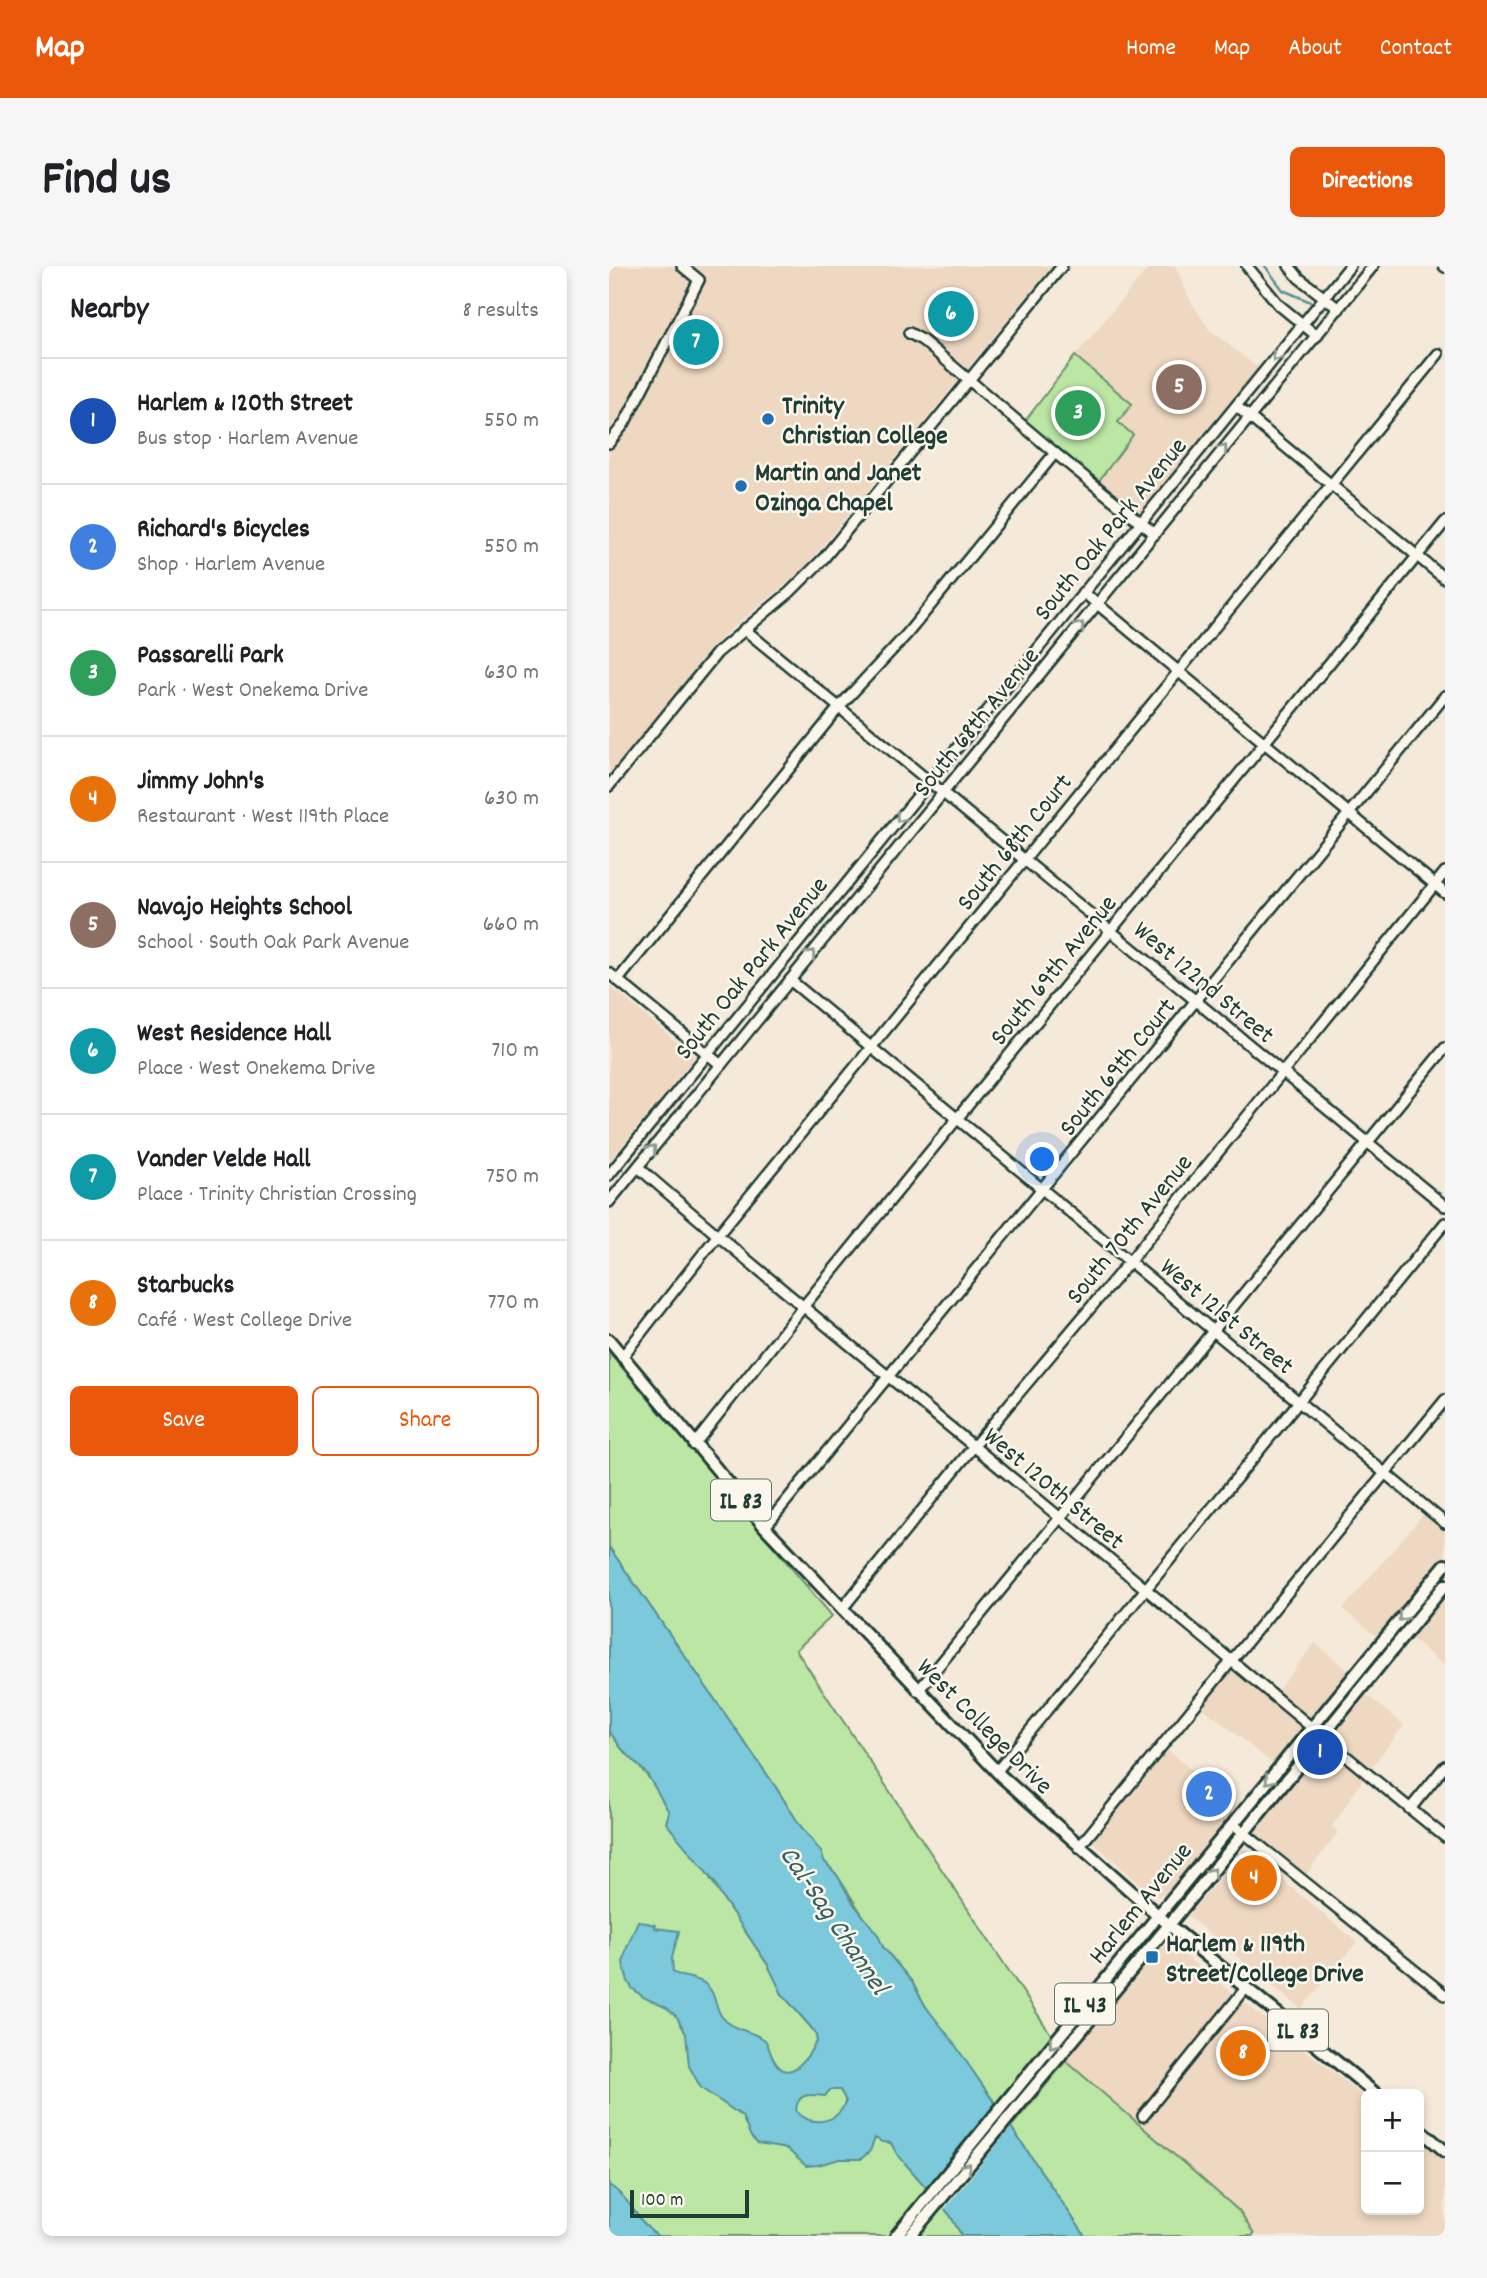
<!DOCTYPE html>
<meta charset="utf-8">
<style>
body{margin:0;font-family:Dekko,sans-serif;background:#f6f6f6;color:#202124}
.controls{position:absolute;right:21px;bottom:21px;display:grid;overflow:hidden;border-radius:10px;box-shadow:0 4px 10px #0003}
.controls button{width:63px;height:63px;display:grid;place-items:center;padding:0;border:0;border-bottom:2px solid #e0e0e0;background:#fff;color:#202124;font:35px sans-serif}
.scale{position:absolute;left:21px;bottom:18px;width:119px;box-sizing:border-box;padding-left:7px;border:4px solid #1f3d34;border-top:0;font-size:19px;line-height:24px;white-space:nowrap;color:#1f3d34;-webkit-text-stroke:5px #fbf7ec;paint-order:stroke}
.you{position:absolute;left:434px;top:894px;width:24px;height:24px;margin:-18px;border:5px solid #fff;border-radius:50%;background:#1a73e8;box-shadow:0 0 0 10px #1a73e833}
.badge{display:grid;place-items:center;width:46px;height:46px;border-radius:50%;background:#ea580c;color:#fff;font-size:23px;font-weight:700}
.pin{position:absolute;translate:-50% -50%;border:4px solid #fff;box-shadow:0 2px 7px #0006}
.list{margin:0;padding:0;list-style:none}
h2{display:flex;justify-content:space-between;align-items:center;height:91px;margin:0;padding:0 28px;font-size:30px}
h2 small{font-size:23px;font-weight:400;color:#757577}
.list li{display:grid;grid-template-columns:46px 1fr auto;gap:21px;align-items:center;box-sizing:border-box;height:126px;padding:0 28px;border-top:2px solid #e0e0e0}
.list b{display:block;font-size:26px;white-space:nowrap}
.list p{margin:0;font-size:23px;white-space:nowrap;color:#757577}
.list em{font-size:23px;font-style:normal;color:#757577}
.actions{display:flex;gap:14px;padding:21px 28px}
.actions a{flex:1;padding:16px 0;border:2px solid #ea580c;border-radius:10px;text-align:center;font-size:24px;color:#ea580c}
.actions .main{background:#ea580c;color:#fff}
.map{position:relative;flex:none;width:836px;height:1970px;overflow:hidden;border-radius:10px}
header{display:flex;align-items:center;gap:42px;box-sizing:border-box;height:98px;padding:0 35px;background:#ea580c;color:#fff}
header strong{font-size:33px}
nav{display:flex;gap:38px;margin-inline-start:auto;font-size:24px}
.intro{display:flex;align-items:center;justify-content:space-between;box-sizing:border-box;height:168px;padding:0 42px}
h1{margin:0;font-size:49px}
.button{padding:18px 32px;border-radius:10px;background:#ea580c;color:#fff;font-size:24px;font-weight:700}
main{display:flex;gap:42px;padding:0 42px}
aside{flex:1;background:#fff;border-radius:10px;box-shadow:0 4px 10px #0003}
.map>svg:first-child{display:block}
.built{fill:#eed8c2}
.green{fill:#bbe6a3;stroke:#6d926c;stroke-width:2}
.water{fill:#7cc9db;stroke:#579198;stroke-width:2;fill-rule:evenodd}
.pier{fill:#f5e9d9}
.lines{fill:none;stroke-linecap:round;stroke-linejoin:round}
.stream{stroke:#579198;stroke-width:2.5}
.minor-casing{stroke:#1f3d34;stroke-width:14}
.major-casing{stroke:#1f3d34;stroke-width:16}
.minor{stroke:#fbf7ec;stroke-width:9}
.major{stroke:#fbf7ec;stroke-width:10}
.oneway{stroke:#8d9a90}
.poi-dot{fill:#1f6fb2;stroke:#fbf7ec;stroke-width:2.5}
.labels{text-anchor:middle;stroke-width:5;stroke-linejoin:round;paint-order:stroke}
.shield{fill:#fbf7ec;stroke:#61756b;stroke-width:2}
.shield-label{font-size:24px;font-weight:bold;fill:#1f3d34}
.poi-label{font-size:26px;font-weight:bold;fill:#1f3d34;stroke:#fbf7ec;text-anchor:start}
.street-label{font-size:26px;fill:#1f3d34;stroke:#fbf7ec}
.water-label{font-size:28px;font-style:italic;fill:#36605e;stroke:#fbf7ec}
</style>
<header>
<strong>Map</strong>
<nav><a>Home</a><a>Map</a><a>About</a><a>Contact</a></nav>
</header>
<div class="intro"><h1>Find us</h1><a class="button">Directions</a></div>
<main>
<aside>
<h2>Nearby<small>8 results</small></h2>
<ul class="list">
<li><span class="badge" style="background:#1a4fb4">1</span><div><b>Harlem &amp; 120th Street</b><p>Bus stop · Harlem Avenue</p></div><em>550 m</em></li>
<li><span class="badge" style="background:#3f7fe0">2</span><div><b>Richard's Bicycles</b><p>Shop · Harlem Avenue</p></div><em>550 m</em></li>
<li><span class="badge" style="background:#2e9e5b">3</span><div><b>Passarelli Park</b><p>Park · West Onekema Drive</p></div><em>630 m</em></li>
<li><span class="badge" style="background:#e8710a">4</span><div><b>Jimmy John's</b><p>Restaurant · West 119th Place</p></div><em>630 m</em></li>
<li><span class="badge" style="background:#8d6e63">5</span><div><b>Navajo Heights School</b><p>School · South Oak Park Avenue</p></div><em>660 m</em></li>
<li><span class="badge" style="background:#0f9aa8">6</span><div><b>West Residence Hall</b><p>Place · West Onekema Drive</p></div><em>710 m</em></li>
<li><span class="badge" style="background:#0f9aa8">7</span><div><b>Vander Velde Hall</b><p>Place · Trinity Christian Crossing</p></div><em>750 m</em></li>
<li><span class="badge" style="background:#e8710a">8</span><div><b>Starbucks</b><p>Café · West College Drive</p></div><em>770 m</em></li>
</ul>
<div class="actions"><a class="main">Save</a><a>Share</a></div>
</aside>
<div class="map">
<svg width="836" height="1970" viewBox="0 0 836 1970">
<rect width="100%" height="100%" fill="#f5e9d9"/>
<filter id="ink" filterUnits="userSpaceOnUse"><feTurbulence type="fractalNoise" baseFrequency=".0143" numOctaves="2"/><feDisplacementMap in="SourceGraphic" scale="14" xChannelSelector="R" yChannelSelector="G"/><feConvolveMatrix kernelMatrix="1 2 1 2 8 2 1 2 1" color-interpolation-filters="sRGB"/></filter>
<g filter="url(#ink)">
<g class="built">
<path d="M0 0H443L193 305 114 370 0 514Z"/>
<path d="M541 0H566L582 36 600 63 651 104 531 249 489 216 524 169 509 156 523 138 466 90Z"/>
<path d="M0 719 86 791 0 896Z"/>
<path d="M817 1245 836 1262V1291L770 1372 734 1343Z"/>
<path d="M836 1328V1400L801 1371Z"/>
<path d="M706 1377 741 1406 665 1499 591 1439 623 1400 662 1433Z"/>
<path d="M756 1428 795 1459 760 1504 723 1561 729 1566 696 1610 643 1567Z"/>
<path d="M556 1482 631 1543 562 1626 549 1630 540 1626 481 1573Z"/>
<path d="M635 1582 748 1676 692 1743 579 1650Z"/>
<path d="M561 1678 757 1832V1944H810V1871L836 1891V1970H648L629 1944 457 1795 548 1682Z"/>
</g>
<g class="green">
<path d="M466 90 523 138 509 156 524 169 489 216 416 155Z"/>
<path d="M0 1086 223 1350 187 1384 443 1770 387 1838 317 1741 303 1716 274 1681 228 1609 215 1595 212 1587 190 1558 166 1520 0 1281Z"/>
<path d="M0 1465 13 1483 25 1494 46 1519 60 1546 111 1628 165 1708 173 1728 206 1766 208 1774 198 1792 221 1824H231C238 1830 237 1835 234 1842L264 1876 267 1872 282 1877 288 1888 341 1949 353 1970H0Z"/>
<path d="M457 1795 630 1945 645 1968 643 1970H476L402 1861Z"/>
</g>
<g class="water">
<path d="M0 1281 166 1520 190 1558 212 1586 215 1595 228 1609 244 1637 269 1669 274 1681 303 1716 317 1741 342 1773 476 1970H353L341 1949 288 1888 282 1877 273 1876 266 1872 261 1885 252 1893H231L209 1899 197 1900 178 1883 149 1878 142 1871 133 1850 92 1822 80 1800 77 1768 68 1751 58 1742 34 1731 23 1722 19 1715 14 1697 18 1681 29 1655 46 1659V1662L70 1665 63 1692 64 1706C73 1712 85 1711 95 1717 107 1725 105 1740 113 1751 124 1765 142 1764 156 1774 160 1780 161 1788 165 1794 180 1822 201 1788 208 1774L206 1766 173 1728 159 1699 111 1628 107 1618 57 1557 60 1546 38 1508 13 1483 0 1465ZM221 1824H231L237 1835C229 1857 203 1862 187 1845 188 1826 201 1828 216 1830Z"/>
<path d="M0 1919C23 1933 28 1957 49 1970H0Z"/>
</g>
<path class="pier" d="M388 1836 404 1859 334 1945 316 1924Z"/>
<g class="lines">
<path class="stream" d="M656 0 674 24 704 37"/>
<g class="minor-casing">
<g id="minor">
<path d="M638 0 670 39 708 70"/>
<path d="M680 0 690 12 730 43"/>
<path d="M835 0 836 1"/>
<path d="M300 67 313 74 446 187 546 268"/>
<path d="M627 140 836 313"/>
<path d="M0 177 15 158 90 14 73 0"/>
<path d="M474 326 836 627"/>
<path d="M135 363 836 940"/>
<path d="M0 520 108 387 181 326 215 292 453 0"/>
<path d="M0 707 112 799"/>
<path d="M9 714 231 440 298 368 446 187"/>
<path d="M181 714 836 1257"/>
<path d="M29 901C166 1021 309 1133 449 1250 578 1357 706 1466 836 1571"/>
<path d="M0 909 741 0"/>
<path d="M0 936 764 0"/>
<path d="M13 1091 108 970 829 88"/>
<path d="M85 1179 194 1041 836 256"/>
<path d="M156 1261 836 430"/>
<path d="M233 1343 365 1180 521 995 836 606"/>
<path d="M309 1425 836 782"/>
<path d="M388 1505 836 957"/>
<path d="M801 1543 836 1500"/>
<path d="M624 1558 836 1729"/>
<path d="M470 1581 836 1134"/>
<path d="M534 1850 637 1722"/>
</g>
</g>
<g class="major-casing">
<g id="major">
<path d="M0 1074 156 1261 392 1510 560 1659 767 1828"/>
<path d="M810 1863 836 1885"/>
<path d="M287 1970 836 1299"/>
<path d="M301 1970 560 1659 836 1319"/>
</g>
</g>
<use href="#minor" class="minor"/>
<use href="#major" class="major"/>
</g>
<defs><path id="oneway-chevron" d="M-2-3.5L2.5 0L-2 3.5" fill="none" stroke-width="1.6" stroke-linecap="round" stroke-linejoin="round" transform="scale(1.75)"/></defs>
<g class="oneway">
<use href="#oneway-chevron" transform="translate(667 91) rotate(128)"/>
<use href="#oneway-chevron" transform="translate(614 183) rotate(-51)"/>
<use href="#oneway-chevron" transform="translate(471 360) rotate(-51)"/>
<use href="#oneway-chevron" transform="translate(291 552) rotate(129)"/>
<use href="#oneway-chevron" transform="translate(202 688) rotate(-51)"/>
<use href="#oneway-chevron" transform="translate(43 883) rotate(-51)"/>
<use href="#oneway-chevron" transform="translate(793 1351) rotate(129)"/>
<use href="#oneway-chevron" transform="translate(660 1514) rotate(129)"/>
<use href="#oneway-chevron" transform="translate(603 1606) rotate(-51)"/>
<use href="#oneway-chevron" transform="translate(444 1778) rotate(129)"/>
<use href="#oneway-chevron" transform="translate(358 1901) rotate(-50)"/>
</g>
</g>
<g class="poi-dot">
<circle cx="159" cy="153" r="7"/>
<circle cx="132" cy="220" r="7"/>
<rect x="536" y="1684" width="14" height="14" rx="3.5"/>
</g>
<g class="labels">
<g class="shield">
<rect x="102" y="1213.5" width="60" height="41" rx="5"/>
<rect x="446" y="1717.5" width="60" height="41" rx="5"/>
<rect x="659" y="1743.5" width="60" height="41" rx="5"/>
</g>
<g class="shield-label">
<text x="132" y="1242">IL 83</text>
<text x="476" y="1746">IL 43</text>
<text x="689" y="1772">IL 83</text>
</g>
<g class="poi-label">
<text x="173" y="147">Trinity<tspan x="173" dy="30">Christian College</tspan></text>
<text x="146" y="214">Martin and Janet<tspan x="146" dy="30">Ozinga Chapel</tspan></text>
<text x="557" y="1685">Harlem &amp; 119th<tspan x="557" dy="30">Street/College Drive</tspan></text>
</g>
<g class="street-label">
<text transform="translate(500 262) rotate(-51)" y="9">South Oak Park Avenue</text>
<text transform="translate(366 455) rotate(-51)" y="9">South 68th Avenue</text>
<text transform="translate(404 575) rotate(-51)" y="9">South 68th Court</text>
<text transform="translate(141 701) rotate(-51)" y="9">South Oak Park Avenue</text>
<text transform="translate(443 703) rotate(-51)" y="9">South 69th Avenue</text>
<text transform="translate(596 715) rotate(40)" y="9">West 122nd Street</text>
<text transform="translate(507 800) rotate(-51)" y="9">South 69th Court</text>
<text transform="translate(519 962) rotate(-51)" y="9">South 70th Avenue</text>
<text transform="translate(619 1049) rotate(40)" y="9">West 121st Street</text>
<text transform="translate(446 1221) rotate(40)" y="9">West 120th Street</text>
<text transform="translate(377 1459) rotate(45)" y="9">West College Drive</text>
<text transform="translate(530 1636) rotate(-51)" y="9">Harlem Avenue</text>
</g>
<g class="water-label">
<text transform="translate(227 1653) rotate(56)" y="10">Cal-Sag Channel</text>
</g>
</g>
</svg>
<div class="controls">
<button>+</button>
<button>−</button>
</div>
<div class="scale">100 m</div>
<div class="you"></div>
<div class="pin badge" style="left:711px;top:1486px;background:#1a4fb4">1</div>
<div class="pin badge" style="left:600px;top:1528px;background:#3f7fe0">2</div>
<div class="pin badge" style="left:469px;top:147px;background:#2e9e5b">3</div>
<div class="pin badge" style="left:645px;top:1612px;background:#e8710a">4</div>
<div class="pin badge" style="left:570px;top:121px;background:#8d6e63">5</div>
<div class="pin badge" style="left:342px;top:48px;background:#0f9aa8">6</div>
<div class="pin badge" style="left:87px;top:76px;background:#0f9aa8">7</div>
<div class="pin badge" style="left:634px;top:1787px;background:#e8710a">8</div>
</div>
</main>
